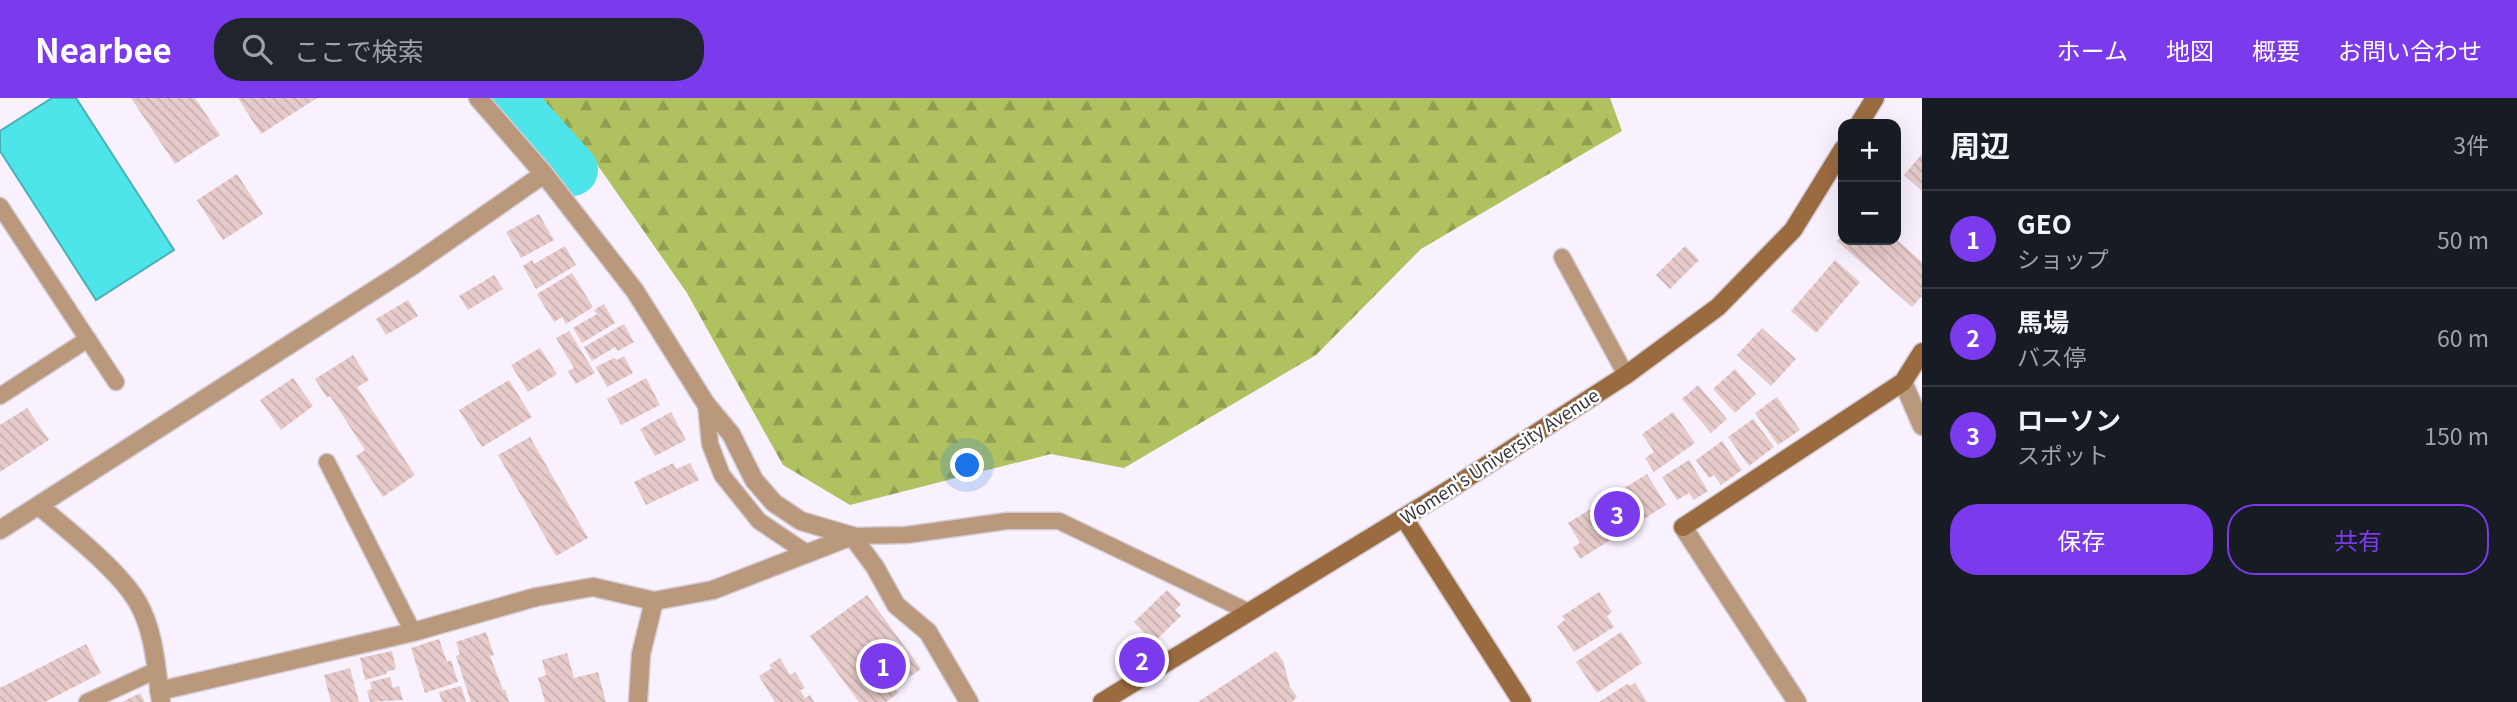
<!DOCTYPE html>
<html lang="ja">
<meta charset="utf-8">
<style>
body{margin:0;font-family:Georgia,"Noto Sans JP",serif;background:#20242c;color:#f1f3f6}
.controls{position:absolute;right:21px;top:21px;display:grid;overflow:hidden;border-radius:14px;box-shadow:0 7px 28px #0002}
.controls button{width:63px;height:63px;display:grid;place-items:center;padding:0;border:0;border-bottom:2px solid #363941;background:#171b24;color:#f1f3f6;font:35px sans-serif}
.you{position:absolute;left:968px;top:368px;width:24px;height:24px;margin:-18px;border:5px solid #fff;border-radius:50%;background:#1a73e8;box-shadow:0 0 0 10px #1a73e833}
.badge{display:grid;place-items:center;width:46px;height:46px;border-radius:50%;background:#7c3aed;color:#fff;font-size:23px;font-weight:700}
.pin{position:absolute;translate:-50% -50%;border:4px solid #fff;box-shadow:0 2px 7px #0006}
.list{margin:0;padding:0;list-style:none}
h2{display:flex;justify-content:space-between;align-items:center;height:91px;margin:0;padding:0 28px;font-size:30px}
h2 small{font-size:23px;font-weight:400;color:#9ea1a6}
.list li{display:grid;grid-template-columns:46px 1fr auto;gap:21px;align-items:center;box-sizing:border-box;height:98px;padding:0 28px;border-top:2px solid #363941}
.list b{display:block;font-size:26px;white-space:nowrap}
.list p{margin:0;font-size:23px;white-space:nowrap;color:#9ea1a6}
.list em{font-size:23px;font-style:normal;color:#9ea1a6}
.actions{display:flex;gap:14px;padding:21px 28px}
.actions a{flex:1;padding:16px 0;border:2px solid #7c3aed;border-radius:28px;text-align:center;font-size:24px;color:#7c3aed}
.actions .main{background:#7c3aed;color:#fff}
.icon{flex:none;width:38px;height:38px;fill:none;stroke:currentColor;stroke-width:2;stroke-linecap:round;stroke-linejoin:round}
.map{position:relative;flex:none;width:1922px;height:604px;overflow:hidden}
header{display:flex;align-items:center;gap:42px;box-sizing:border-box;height:98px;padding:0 35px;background:#7c3aed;color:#fff}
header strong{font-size:33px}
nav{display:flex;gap:38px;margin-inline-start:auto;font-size:24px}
.search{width:490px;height:63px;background:#20242c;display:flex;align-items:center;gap:18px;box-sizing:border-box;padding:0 24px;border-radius:28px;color:#9ea1a6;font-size:26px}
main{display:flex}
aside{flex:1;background:#171b24}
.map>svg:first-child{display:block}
.forest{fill:url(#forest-firs)}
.water{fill:#4ee5ea;stroke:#49b0b6;stroke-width:2}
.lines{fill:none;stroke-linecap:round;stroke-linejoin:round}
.river{stroke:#4ee5ea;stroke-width:52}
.building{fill:url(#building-back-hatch)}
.lane-casing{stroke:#d3ccd7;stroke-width:19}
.street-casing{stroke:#d3ccd7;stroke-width:21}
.secondary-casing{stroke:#d3ccd7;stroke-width:21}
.lane{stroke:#b9987c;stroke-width:16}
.street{stroke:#b9987c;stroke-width:18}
.secondary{stroke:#9b6b40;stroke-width:18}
.labels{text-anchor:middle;stroke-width:5;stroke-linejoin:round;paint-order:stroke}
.street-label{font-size:18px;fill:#3c363e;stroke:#fff}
</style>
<header>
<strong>Nearbee</strong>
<div class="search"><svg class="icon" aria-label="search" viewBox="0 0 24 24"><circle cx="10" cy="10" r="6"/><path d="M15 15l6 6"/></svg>ここで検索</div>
<nav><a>ホーム</a><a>地図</a><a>概要</a><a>お問い合わせ</a></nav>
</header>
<main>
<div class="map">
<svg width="1922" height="604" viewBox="0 0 1922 604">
<defs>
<pattern id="forest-firs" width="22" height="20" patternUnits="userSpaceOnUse" patternTransform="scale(1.75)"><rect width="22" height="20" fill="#b0c160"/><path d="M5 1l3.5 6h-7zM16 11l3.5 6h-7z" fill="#909e51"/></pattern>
<pattern id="building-back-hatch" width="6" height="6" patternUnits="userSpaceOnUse" patternTransform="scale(1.75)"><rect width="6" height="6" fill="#e6cbca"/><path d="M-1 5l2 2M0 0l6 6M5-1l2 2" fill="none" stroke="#c6afaf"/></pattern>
</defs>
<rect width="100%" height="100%" fill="#f9f1fd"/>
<path class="forest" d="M533 0H1610L1622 33 1421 151 1316 257 1124 370 1051 356 850 407 783 367 687 195 596 65Z"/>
<path class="water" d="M52 0H76L174 152 96 202 0 53V33Z"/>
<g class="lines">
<path class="river" d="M507 0 572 72"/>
</g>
<g class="building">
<path d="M131 0H195L220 37 175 66Z"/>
<path d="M238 0H317L261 36Z"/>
<path d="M1922 56V93L1904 77Z"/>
<path d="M237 76 263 116 223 142 197 102Z"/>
<path d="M539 116 554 142 521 160 506 134Z"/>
<path d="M1843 136V142H1897L1922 164V198L1912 209 1837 143Z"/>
<path d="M565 148 576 167 536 191 523 168 532 162 534 166Z"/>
<path d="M1685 148 1699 162 1670 191 1656 177Z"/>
<path d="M1835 162 1860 184 1816 235 1791 213Z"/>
<path d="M572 175 593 209 566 226 562 219 554 224 537 196Z"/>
<path d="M494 177 503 191 468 212 459 198Z"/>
<path d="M408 202 418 218 386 237 376 221Z"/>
<path d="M604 206 615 225 582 245 573 230 597 216 594 212Z"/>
<path d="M624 226 634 244 618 253 615 249 592 263 584 249Z"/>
<path d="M1762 230 1796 261 1771 288 1737 257Z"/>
<path d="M569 233 595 275 576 286 568 273 574 270 556 240Z"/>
<path d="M540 250 557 276 528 294 511 267Z"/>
<path d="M353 257 369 282 357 289 415 377 383 399 356 358 365 352 330 298 327 300 315 281Z"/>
<path d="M624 258 633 275 607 289 596 269 614 260 617 262Z"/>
<path d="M1735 271 1756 296 1735 315 1713 291Z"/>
<path d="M293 280 313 308 281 332 260 302Z"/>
<path d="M646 280 660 307 621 327 607 301Z"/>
<path d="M509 282 532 319 482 349 459 312Z"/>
<path d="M1698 287 1727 321 1711 335 1682 301Z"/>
<path d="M1777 299 1800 332 1778 347 1755 315Z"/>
<path d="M27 310 49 342 0 374V327Z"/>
<path d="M671 314 686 342 655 358 640 331Z"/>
<path d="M1673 314 1695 345 1654 374 1645 360 1654 354 1642 336Z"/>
<path d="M1753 321 1774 349 1749 368 1728 339Z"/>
<path d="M530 339 588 440 556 458 498 357Z"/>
<path d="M1722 343 1742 372 1721 387 1714 377 1709 380 1696 362Z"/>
<path d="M1689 362 1708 393 1694 402 1689 395 1677 402 1662 379Z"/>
<path d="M673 365 676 371 690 365 699 382 646 407 634 384Z"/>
<path d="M1647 376 1666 407 1580 461 1573 449 1580 445 1568 425Z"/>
<path d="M1167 492 1181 506 1175 512 1181 518 1154 544 1134 524Z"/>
<path d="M1599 494 1612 514 1607 518 1614 529 1574 554 1557 528 1565 522 1562 518Z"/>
<path d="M867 497 921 571 894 590 898 595 886 604H859L810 538Z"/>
<path d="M486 534 494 557 490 558 503 592 505 591 509 604H471L456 558 460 556 456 544Z"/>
<path d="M1621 534 1642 565 1597 595 1576 564Z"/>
<path d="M439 541 447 564 451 562 458 584 425 595 411 550Z"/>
<path d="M86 546 101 575 45 604H0V590Z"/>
<path d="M392 553 396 571 386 574 387 576 365 582 360 560Z"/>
<path d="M1276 553 1283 563 1290 589 1297 599 1292 604H1198Z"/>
<path d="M567 555 574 580 598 574 606 604H545L538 580 546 577 542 562Z"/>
<path d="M780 560 790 577 795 574 805 590 800 592 805 600 810 597 814 604H775L759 578 772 570 769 567Z"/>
<path d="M350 570 359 604H331L324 577Z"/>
<path d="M390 579 393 590 399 588 403 602 370 604 367 593 372 591 370 584Z"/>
<path d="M1635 585 1647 604H1599L1627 586 1629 588Z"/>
<path d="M461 588 466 604H442L439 594Z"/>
<path d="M140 595 145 604H122Z"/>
</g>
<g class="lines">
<g class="lane-casing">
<g id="lane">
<path d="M0 108 116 284"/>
<path d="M1562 159 1626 277"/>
<path d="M0 298 88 241"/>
<path d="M706 306 710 346 722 377 759 423 808 456"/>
<path d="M327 364 413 534"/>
<path d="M852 438 906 437 1007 423H1059L1249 514"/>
<path d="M87 604 157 572"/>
</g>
</g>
<g class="street-casing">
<g id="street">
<path d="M478 0 544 76 635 193 706 306 731 336 754 382 774 405 801 423 852 438 875 469 896 507 928 534 969 604"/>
<path d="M1903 284 1922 328"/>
<path d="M39 408C68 432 121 474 138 505 155 535 156 571 161 604"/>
<path d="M1683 429 1797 604"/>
<path d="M0 432 409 170 544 76"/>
<path d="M159 593 413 534 536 499 593 489 654 503 713 492 852 438"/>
<path d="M638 604 641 556 654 503"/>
</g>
</g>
<g class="secondary-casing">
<g id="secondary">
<path d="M1859 26 1875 0"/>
<path d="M1404 420 1522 604"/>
<path d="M1683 429 1903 284 1922 254"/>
<path d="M1102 604 1450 391 1626 277 1718 209 1793 132 1843 51"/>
</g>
</g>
<use href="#lane" class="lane"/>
<use href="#street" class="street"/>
<use href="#secondary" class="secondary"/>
</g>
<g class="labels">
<g class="street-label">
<text transform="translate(1500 359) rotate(-33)" y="6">Women's University Avenue</text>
</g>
</g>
</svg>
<div class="controls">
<button>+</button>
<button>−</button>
</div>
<div class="you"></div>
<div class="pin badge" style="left:883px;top:568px">1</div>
<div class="pin badge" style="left:1142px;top:562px">2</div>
<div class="pin badge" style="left:1617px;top:416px">3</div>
</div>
<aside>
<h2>周辺<small>3件</small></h2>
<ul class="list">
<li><span class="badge">1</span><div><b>GEO</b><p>ショップ</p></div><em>50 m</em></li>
<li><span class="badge">2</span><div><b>馬場</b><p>バス停</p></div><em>60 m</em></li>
<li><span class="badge">3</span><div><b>ローソン</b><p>スポット</p></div><em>150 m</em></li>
</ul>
<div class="actions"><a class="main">保存</a><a>共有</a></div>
</aside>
</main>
